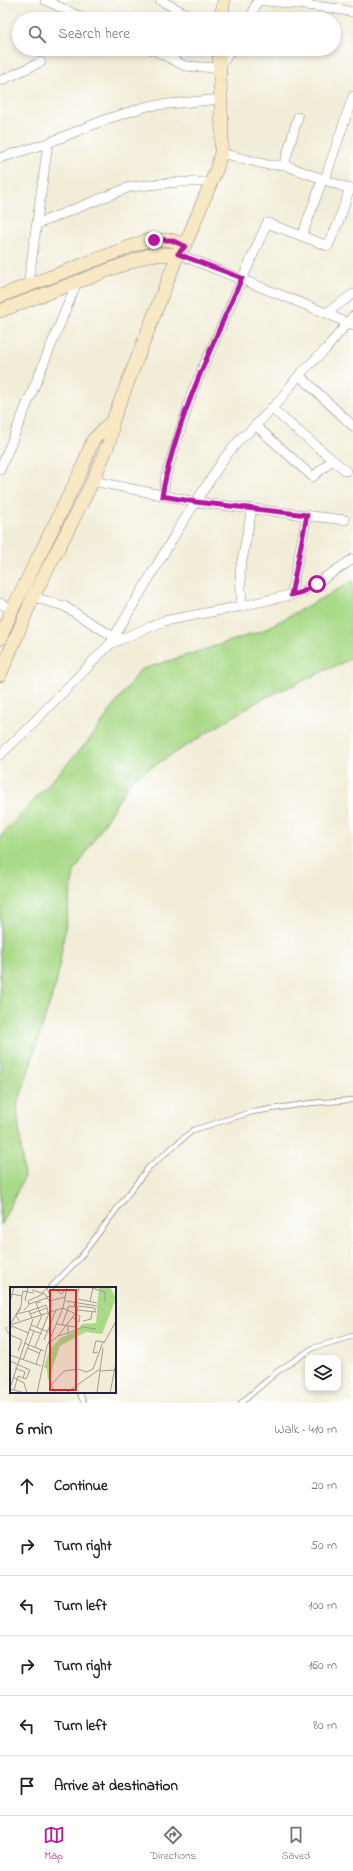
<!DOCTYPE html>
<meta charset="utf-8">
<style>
body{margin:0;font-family:"Indie Flower",sans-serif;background:#f2f2f2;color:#222}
.controls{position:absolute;right:12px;bottom:12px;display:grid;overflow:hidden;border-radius:8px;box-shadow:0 2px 6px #0003}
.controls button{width:36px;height:36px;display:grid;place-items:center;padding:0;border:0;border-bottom:1px solid #e0e0e0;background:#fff;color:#222;font:20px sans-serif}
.stop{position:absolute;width:12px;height:12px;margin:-9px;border:3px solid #b5179e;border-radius:50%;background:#fff}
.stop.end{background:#b5179e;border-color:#fff;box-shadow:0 1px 4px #0008}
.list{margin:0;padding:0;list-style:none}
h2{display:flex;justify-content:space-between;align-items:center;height:52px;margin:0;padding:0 16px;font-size:17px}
h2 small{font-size:13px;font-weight:400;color:#767676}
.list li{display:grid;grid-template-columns:26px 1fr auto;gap:12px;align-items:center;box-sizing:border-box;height:60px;padding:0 16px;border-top:1px solid #e0e0e0}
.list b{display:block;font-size:15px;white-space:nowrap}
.list em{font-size:13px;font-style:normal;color:#767676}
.icon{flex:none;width:22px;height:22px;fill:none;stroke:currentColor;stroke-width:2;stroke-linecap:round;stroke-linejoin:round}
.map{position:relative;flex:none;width:353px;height:1403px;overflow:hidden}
.search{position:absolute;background:#fff;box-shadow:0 2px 6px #0003;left:12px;right:12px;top:12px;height:44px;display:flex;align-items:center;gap:10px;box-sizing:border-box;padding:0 14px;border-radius:22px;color:#767676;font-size:15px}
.sheet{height:412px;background:#fff}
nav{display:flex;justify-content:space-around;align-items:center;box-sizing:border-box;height:56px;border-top:1px solid #e0e0e0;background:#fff;font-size:11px;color:#767676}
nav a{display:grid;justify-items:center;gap:2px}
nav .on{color:#b5179e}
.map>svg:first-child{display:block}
.green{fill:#a9da88;stroke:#667e62}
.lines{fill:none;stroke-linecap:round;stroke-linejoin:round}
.lane-casing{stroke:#8a8889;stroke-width:6}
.street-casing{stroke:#8a8889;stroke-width:10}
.secondary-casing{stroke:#8a8889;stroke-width:14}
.lane{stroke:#fff;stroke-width:4.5}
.street{stroke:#fff;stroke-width:9}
.secondary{stroke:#f8e8c3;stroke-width:13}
.route{stroke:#b5179e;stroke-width:5}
.inset-road{fill:none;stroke:#9e9c99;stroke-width:1}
.view{fill:#d62828;fill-opacity:0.15;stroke:#d62828;stroke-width:2}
.inset-edge{fill:none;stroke:#22223b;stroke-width:2}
</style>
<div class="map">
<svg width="353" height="1403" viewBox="0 0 353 1403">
<rect width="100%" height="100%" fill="#fff"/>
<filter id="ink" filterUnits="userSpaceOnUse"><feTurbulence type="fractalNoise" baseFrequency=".025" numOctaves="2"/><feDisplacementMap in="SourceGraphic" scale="8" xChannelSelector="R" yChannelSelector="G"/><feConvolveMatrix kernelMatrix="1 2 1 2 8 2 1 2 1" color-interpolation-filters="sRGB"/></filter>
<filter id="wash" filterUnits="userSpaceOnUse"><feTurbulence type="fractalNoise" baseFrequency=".012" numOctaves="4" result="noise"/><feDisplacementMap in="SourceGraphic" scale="16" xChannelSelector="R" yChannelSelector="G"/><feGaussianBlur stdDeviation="0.9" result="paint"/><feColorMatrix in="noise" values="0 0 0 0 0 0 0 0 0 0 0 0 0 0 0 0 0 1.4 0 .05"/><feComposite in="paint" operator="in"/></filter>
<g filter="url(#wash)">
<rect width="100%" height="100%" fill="#f1edd7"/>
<path class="green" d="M353 581V658L260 700 131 780 74 872 57 980 17 1107 24 1178 0 1226V837L90 739 140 670 262 631Z"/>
</g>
<g filter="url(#ink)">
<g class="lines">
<g class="lane-casing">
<g id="lane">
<path d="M50 1288 79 1259 148 1168 193 1130 252 1112 311 1103 353 1100"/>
<path d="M11 1327 8 1330 11 1335"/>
<path d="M79 1392 84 1403"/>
<path d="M241 1403 278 1371 313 1348 353 1336"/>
</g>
</g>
<g class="street-casing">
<g id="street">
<path d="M45 0 85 19"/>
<path d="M160 0 195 19"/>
<path d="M258 0 332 8 353 12"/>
<path d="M250 19 258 0"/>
<path d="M151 49 162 54 164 50"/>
<path d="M162 54 185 66 219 68 232 49"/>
<path d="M0 81 41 62"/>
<path d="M221 153 268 165H284L353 190"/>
<path d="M0 158 48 143 107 119 148 106 221 99"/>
<path d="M284 165 298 117"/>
<path d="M325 179 353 96"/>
<path d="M37 224 130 187 178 182H211"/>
<path d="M302 236 323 178"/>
<path d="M178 254 326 313 353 326"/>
<path d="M28 286 48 143"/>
<path d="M326 313 353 294"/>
<path d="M299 375 353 426"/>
<path d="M271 408 346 471"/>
<path d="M255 425 313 477 332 460"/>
<path d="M0 470 77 282"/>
<path d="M93 481 196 502 345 520"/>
<path d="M163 496 166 475 193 390 267 223 328 246 339 221 350 188"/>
<path d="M291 595 307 515"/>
<path d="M33 597 64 606 114 637"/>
<path d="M0 603 12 610"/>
<path d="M242 606 303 592 353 559"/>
<path d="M110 644 164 621 242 606 240 571 252 508"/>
<path d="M0 755 22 734 110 644 179 528 225 457 242 437 249 432 279 401 299 375 326 349 353 316"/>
</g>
</g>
<g class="secondary-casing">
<g id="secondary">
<path d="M221 19 224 0"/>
<path d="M0 296 148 240H171L185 245"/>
<path d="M0 311 149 255 178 254"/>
<path d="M0 639 12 610 81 471 93 440 113 420"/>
<path d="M0 675 33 597 93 481 110 440 113 420 178 254 185 245 217 168 221 153 222 133 219 49"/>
</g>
</g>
<use href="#lane" class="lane"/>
<use href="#street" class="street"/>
<use href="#secondary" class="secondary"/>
</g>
</g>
<g class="lines" filter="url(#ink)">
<path class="route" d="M154 240H171L185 246 178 254 242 278C212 346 175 422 162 496L196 502 307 515 291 595 302 592 317 584"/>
</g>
<g transform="translate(10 1287)">
<rect width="106" height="106" fill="#f1edd7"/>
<path d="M89 0H100L106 11 93 45 92 47 76 45 50 59 38 94 37 82 34 80 39 64 50 51 66 44 72 37 86 36Z" fill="#a9da88"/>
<path class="inset-road" d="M41 0 52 7 54 4M79 0 95 5V15M22 3 35 7 39 14 56 10M59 3 68 4 69 0M32 6 37 1 40 9 37 10M2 7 12 9 13 4 24 6M68 12 87 16M0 14 4 0M15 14 18 0M56 14 87 19M80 14 83 1M31 15 26 16 28 21 36 18 37 21M19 17 37 11M14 23 19 18 18 14 33 7M67 23 68 19 85 21V25M68 23 86 25M6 27 19 24M20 27 37 21 38 25M22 31 19 24 28 21 31 28M9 34 6 28 11 21M73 34 81 32 82 25M47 37 65 40M0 38 11 19 12 9M0 38 53 21 57 0M21 38 41 46M52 38 59 19 64 20 65 16M27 40 32 28M0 42 2 39 18 46M19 42 32 47M58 46 73 40 86 42M0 48 12 53 8 64M48 49 58 46V39M34 53 46 23M14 56 34 64M94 56 106 34M38 57 48 49 68 23M25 60 39 26M17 61 29 66M88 65 83 66 86 54 94 55M0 68 31 79M13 73 24 44M0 74 20 83 16 92 8 89 4 103M26 77 31 62M5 81 15 85 13 91M90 84 105 83M3 90 14 96 17 106M0 101 23 32M0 102 15 106M27 106 37 59 53 21 70 29 69 35 62 30M46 106 41 98 54 84 68 82 76 85 83 82 93 55M56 106 90 82M87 106 93 61M100 106 106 76"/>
<path class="view" d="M40 3H66V103H40Z"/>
<rect width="106" height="106" class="inset-edge"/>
</g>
</svg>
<div class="controls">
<button><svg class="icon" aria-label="layers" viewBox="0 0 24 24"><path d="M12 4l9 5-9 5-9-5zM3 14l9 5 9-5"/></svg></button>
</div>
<div class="stop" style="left:317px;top:584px"></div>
<div class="stop end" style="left:154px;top:240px"></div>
<div class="search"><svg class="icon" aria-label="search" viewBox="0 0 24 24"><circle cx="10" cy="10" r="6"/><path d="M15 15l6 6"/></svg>Search here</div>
</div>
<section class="sheet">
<h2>6 min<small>Walk · 410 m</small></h2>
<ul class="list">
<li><svg class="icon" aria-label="ahead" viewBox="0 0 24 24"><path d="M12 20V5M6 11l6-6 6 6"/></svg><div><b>Continue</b></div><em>20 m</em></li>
<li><svg class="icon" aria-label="right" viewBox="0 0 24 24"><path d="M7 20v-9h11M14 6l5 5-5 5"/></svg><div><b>Turn right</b></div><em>50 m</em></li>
<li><svg class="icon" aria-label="left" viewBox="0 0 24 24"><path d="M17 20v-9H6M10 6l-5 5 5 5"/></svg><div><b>Turn left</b></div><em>100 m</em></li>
<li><svg class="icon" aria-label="right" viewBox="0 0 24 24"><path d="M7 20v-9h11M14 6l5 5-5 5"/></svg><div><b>Turn right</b></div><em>160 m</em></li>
<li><svg class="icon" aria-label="left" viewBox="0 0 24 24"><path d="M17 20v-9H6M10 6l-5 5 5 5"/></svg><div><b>Turn left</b></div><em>80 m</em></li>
<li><svg class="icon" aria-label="arrive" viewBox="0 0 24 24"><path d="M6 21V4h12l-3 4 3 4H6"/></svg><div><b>Arrive at destination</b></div></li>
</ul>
</section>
<nav>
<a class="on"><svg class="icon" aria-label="map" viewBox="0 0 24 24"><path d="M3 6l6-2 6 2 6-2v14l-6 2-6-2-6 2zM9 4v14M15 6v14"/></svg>Map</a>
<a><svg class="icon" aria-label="directions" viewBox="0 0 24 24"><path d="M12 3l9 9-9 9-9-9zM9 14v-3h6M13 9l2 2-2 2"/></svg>Directions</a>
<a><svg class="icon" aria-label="saved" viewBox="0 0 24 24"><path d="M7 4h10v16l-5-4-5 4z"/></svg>Saved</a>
</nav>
